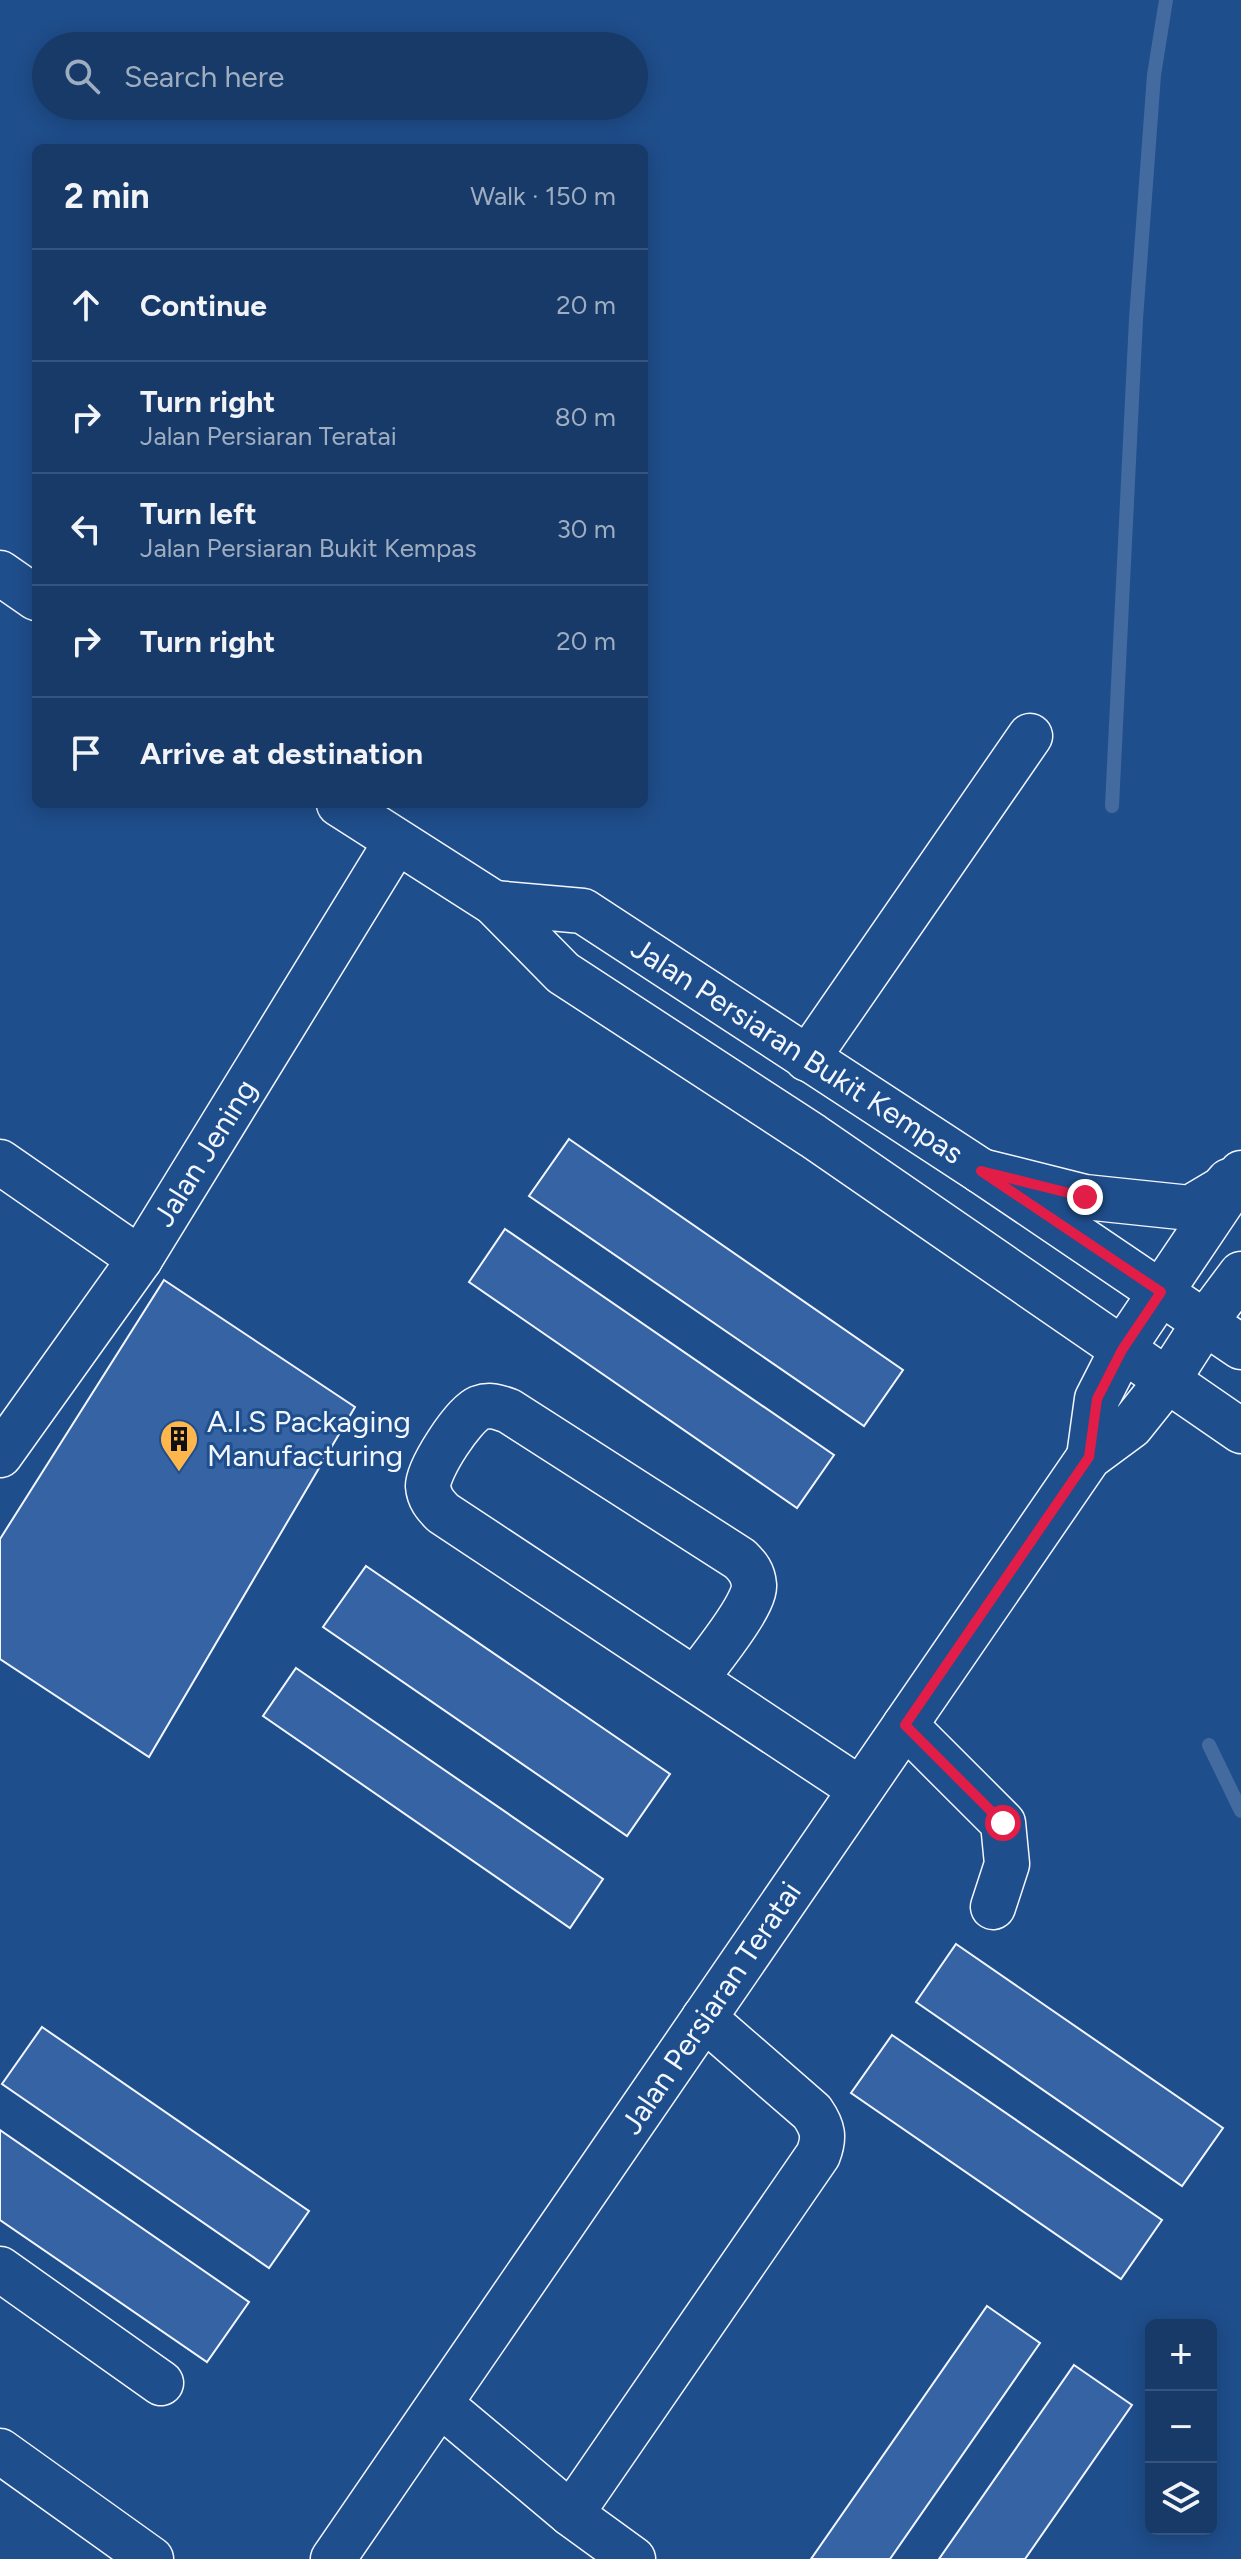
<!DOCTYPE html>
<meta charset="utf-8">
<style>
body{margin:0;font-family:Figtree,sans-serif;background:#244571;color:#f1f3f6}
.controls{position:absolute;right:24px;bottom:24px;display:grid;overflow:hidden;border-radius:12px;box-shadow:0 4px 20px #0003}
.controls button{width:72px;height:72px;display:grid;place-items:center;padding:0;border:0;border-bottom:2px solid #36547d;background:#173a69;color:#f1f3f6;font:40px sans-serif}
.stop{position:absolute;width:24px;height:24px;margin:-18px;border:6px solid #e11d48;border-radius:50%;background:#fff}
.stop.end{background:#e11d48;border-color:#fff;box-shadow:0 2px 8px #0008}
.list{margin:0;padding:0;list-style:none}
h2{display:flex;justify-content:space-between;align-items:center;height:104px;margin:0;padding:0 32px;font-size:34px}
h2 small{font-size:26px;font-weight:400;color:#9eadc0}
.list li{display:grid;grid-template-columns:52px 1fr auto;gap:24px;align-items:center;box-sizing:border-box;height:112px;padding:0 32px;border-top:2px solid #36547d}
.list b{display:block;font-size:30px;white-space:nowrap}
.list p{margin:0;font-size:26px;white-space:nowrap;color:#9eadc0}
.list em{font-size:26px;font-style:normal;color:#9eadc0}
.icon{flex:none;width:44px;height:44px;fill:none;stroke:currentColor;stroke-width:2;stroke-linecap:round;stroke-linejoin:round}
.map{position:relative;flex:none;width:1241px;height:2559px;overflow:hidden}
.search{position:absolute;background:#173a69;box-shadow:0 4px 20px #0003;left:32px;top:32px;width:616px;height:88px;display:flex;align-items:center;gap:20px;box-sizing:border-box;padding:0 28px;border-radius:44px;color:#9eadc0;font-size:30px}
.panel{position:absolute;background:#173a69;box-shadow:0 4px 20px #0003;left:32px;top:144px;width:616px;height:664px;border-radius:12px}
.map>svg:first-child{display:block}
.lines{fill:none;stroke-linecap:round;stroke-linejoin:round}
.stream{stroke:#446ba0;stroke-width:14}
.building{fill:#3563a3;stroke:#f2f6ff;stroke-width:2}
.minor-casing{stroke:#f2f6ff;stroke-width:47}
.major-casing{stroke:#f2f6ff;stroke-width:47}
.minor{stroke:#1f4e8c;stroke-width:44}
.major{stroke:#1f4e8c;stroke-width:44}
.route{stroke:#e11d48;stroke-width:10}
.labels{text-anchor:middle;stroke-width:6;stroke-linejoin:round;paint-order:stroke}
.street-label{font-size:30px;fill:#f2f6ff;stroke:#1f4e8c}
.poi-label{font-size:30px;fill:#f2f6ff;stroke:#1f4e8c;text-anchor:start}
</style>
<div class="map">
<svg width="1241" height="2559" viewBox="0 0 1241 2559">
<rect width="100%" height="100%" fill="#1f4e8c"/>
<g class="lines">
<g class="stream">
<path d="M1112 806 1136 319 1154 75 1166 0"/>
<path d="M1209 1745 1241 1811"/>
</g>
</g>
<g class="building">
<path d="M569 1139 903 1370 864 1426 529 1196Z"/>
<path d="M505 1229 834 1455 797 1508 469 1282Z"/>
<path d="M164 1280 355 1407 149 1757 0 1659V1539Z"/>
<path d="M366 1566 670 1774 627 1836 323 1627Z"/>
<path d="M296 1668 603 1879 570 1928 263 1716Z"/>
<path d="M956 1944 1223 2128 1182 2186 916 2002Z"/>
<path d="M42 2027 309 2211 269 2268 2 2084Z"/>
<path d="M892 2035 1162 2220 1121 2279 851 2093Z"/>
<path d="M0 2130 249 2302 207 2362 0 2220Z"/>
<path d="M987 2306 1040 2343 890 2559H811Z"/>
<path d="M1074 2365 1132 2405 1025 2559H939Z"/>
</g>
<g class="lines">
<g class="minor-casing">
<g id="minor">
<path d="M0 573 36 598"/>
<path d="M339 804 494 903 563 973 813 1136 1241 1431"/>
<path d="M494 903 583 911 981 1171 1241 1347"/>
<path d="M807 1059 1030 736"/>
<path d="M0 1162 140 1259"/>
<path d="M0 1455 140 1259 396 842"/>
<path d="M695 1680C708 1662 756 1604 754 1585 753 1573 748 1567 740 1559L509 1411C498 1407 490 1404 479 1408 463 1415 428 1469 428 1486 429 1498 435 1505 443 1513L860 1789"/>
<path d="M905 1725 1003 1823 1007 1864 993 1907"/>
<path d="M0 2269 161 2383"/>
<path d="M440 2404 571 2514 633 2559"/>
<path d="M0 2451 151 2559"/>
<path d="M571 2514 818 2155C825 2137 823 2128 812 2112L704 2018"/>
</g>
</g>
<g class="major-casing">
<g id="major">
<path d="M981 1171 1085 1197 1190 1208 1222 1189 1229 1181"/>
<path d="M1089 1457 1097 1399 1122 1350 1241 1173"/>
<path d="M333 2559 1089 1457 1131 1426 1167 1381 1205 1322 1241 1274"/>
</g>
</g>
<use href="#minor" class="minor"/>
<use href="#major" class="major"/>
</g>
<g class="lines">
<path class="route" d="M1003 1823 905 1725 1089 1457 1097 1399 1122 1350 1161 1292 981 1171 1085 1197"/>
</g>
<defs>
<g id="building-pin" transform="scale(2)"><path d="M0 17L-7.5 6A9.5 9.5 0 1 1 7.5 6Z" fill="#ffb74d" stroke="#1f4e8c"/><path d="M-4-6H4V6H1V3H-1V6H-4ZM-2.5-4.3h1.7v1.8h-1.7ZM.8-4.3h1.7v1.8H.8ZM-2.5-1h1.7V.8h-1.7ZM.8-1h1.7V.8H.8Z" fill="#111"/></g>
</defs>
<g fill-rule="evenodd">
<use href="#building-pin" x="179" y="1439"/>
</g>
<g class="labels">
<g class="street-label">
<text transform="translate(797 1051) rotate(33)" y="10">Jalan Persiaran Bukit Kempas</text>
<text transform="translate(205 1153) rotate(-58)" y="10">Jalan Jening</text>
<text transform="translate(711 2008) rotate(-56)" y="10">Jalan Persiaran Teratai</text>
</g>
<g class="poi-label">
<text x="207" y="1432">A.I.S Packaging<tspan x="207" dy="34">Manufacturing</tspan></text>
</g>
</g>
</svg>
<div class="controls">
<button>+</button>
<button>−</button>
<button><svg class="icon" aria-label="layers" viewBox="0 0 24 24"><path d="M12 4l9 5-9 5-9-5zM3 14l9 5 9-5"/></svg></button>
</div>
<div class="stop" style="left:1003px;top:1823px"></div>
<div class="stop end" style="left:1085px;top:1197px"></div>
<div class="search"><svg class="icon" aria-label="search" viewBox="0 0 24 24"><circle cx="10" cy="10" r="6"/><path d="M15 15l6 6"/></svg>Search here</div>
<section class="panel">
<h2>2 min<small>Walk · 150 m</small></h2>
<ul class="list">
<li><svg class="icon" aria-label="ahead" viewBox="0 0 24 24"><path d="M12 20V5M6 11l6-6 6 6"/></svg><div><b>Continue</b></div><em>20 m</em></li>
<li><svg class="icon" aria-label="right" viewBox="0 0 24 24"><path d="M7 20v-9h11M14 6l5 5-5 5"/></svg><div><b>Turn right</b><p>Jalan Persiaran Teratai</p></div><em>80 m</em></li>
<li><svg class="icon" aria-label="left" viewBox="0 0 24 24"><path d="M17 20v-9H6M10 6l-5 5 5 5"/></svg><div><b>Turn left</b><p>Jalan Persiaran Bukit Kempas</p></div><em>30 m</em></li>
<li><svg class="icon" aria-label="right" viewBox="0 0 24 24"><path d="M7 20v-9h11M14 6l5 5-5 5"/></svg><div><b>Turn right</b></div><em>20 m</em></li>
<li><svg class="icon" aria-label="arrive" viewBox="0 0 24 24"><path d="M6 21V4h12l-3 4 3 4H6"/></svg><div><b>Arrive at destination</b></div></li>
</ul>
</section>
</div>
